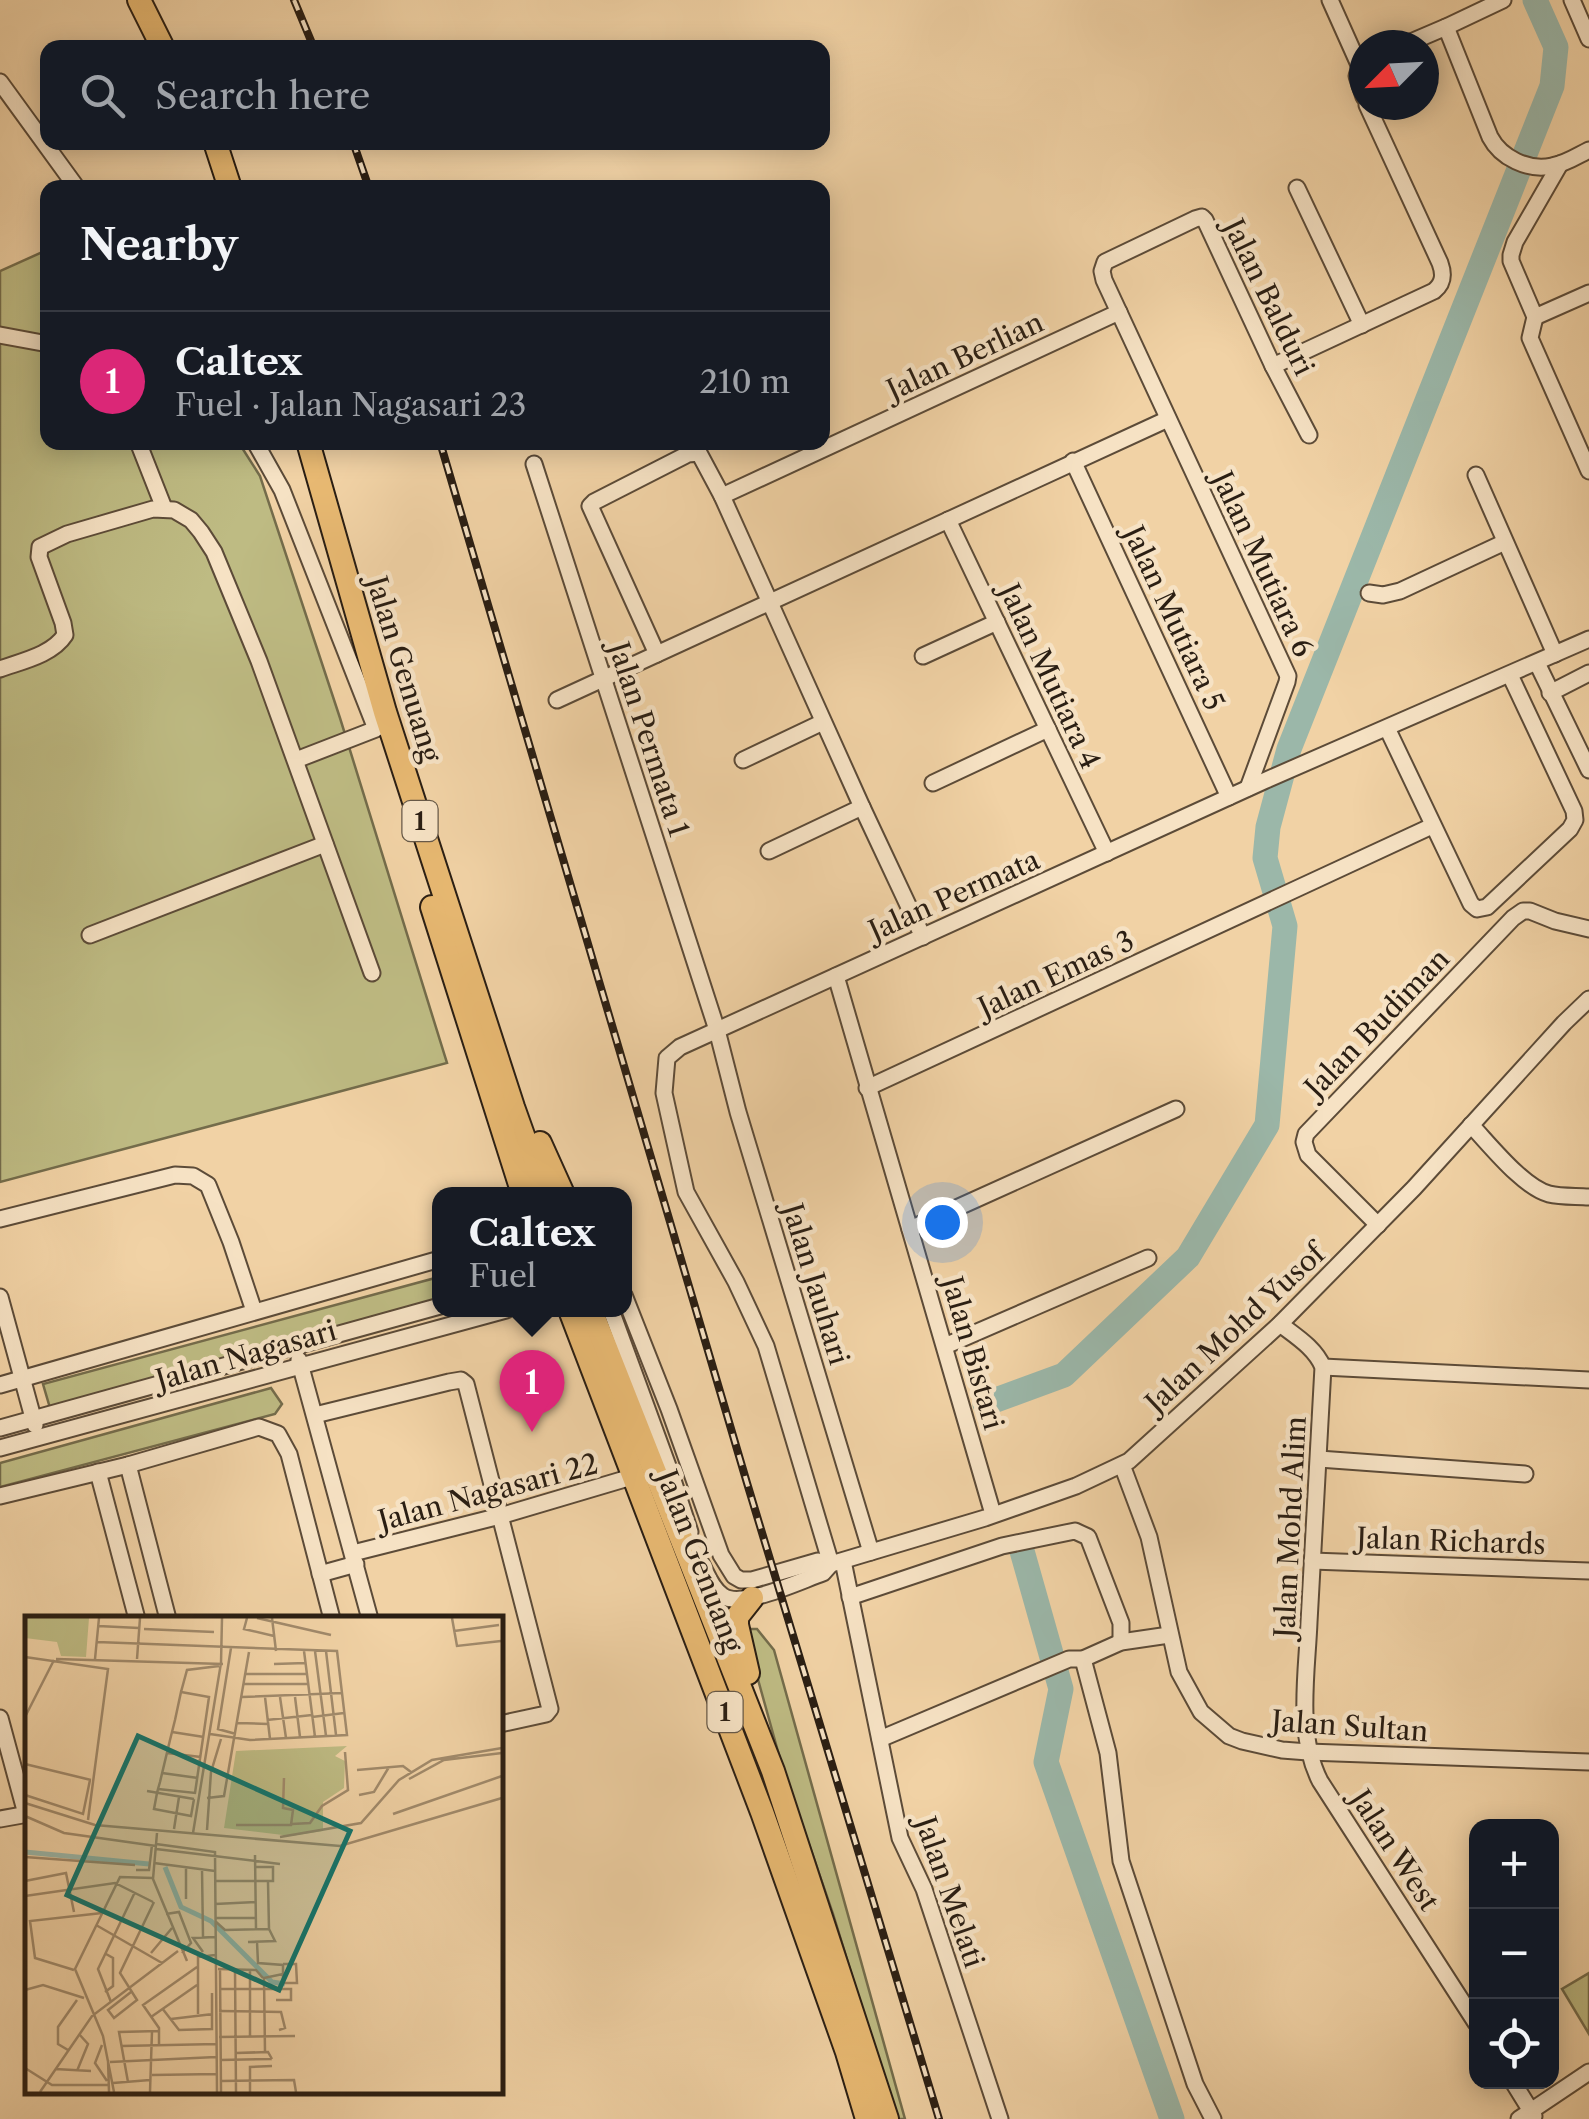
<!DOCTYPE html>
<meta charset="utf-8">
<style>
body{margin:0;font-family:"Libre Caslon Text",serif;background:#20242c;color:#f1f3f6}
.controls{position:absolute;right:30px;bottom:30px;display:grid;overflow:hidden;border-radius:20px;box-shadow:0 5px 25px #0003}
.controls button{width:90px;height:90px;display:grid;place-items:center;padding:0;border:0;border-bottom:2px solid #363941;background:#171b24;color:#f1f3f6;font:50px sans-serif}
.compass{position:absolute;left:1349px;top:30px;width:90px;height:90px;border-radius:50%;background:#171b24;box-shadow:0 5px 25px #0003;rotate:246deg}
.you{position:absolute;left:942px;top:1222px;width:35px;height:35px;margin:-25px;border:8px solid #fff;border-radius:50%;background:#1a73e8;box-shadow:0 0 0 15px #1a73e833}
.badge{display:grid;place-items:center;width:65px;height:65px;border-radius:50%;background:#db2777;color:#fff;font-size:32px;font-weight:700}
.pin{position:absolute;translate:-50% -82px;filter:drop-shadow(0 2px 5px #0008)}
.pin::after{content:'';position:absolute;top:52px;width:35px;height:30px;background:inherit;clip-path:polygon(0 0,100% 0,50% 100%)}
.popup{position:absolute;left:432px;top:1187px;width:200px;height:130px;box-sizing:border-box;display:grid;place-content:center;border-radius:20px;background:#171b24;filter:drop-shadow(0 2px 8px #0005);font-size:32px;white-space:nowrap;color:#9ea1a6}
.popup b{font-size:38px;color:#f1f3f6}
.popup::after{content:'';position:absolute;left:50%;top:100%;margin-left:-20px;border:20px solid transparent;border-top-color:#171b24}
.list{margin:0;padding:0;list-style:none}
h2{display:flex;justify-content:space-between;align-items:center;height:130px;margin:0;padding:0 40px;font-size:42px}
h2 small{font-size:32px;font-weight:400;color:#9ea1a6}
.list li{display:grid;grid-template-columns:65px 1fr auto;gap:30px;align-items:center;box-sizing:border-box;height:140px;padding:0 40px;border-top:2px solid #363941}
.list b{display:block;font-size:38px;white-space:nowrap}
.list p{margin:0;font-size:32px;white-space:nowrap;color:#9ea1a6}
.list em{font-size:32px;font-style:normal;color:#9ea1a6}
.icon{flex:none;width:55px;height:55px;fill:none;stroke:currentColor;stroke-width:2;stroke-linecap:round;stroke-linejoin:round}
.map{position:relative;flex:none;width:1589px;height:2119px;overflow:hidden}
.search{position:absolute;background:#171b24;box-shadow:0 5px 25px #0003;left:40px;top:40px;width:790px;height:110px;display:flex;align-items:center;gap:25px;box-sizing:border-box;padding:0 35px;border-radius:20px;color:#9ea1a6;font-size:38px}
.panel{position:absolute;background:#171b24;box-shadow:0 5px 25px #0003;left:40px;top:180px;width:790px;height:270px;border-radius:20px}
.map>svg:first-child{display:block}
.green{fill:#bebb83;stroke:#746c4b;stroke-width:2.5}
.lines{fill:none;stroke-linecap:round;stroke-linejoin:round}
.river{stroke:#9bb7a9;stroke-width:25}
.minor-casing{stroke:#5c4b38;stroke-width:19}
.highway-casing{stroke:#2a1e13;stroke-width:26}
.minor{stroke:#f6e2c4;stroke-width:15}
.highway{stroke:#e8b972;stroke-width:22}
.rail-casing{stroke:#2a1e13;stroke-width:8}
.rail{stroke:#f6e2c4;stroke-width:4;stroke-dasharray:11;stroke-linecap:butt}
.labels{text-anchor:middle;stroke-width:9;stroke-linejoin:round;paint-order:stroke}
.shield{fill:#f6e2c4;stroke:#675948;stroke-width:2.5}
.shield-label{font-size:25px;font-weight:bold;fill:#2a1e13}
.street-label{font-size:28px;fill:#2a1e13;stroke:#f6e2c4}
.inset-river{fill:none;stroke:#9bb7a9;stroke-width:5}
.inset-road{fill:none;stroke:#a18a6b;stroke-width:2.5}
.view{fill:#0f766e;fill-opacity:0.15;stroke:#0f766e;stroke-width:5}
.inset-edge{fill:none;stroke:#2a1e13;stroke-width:5}
</style>
<div class="map">
<svg width="1589" height="2119" viewBox="0 0 1589 2119">
<rect width="100%" height="100%" fill="#f1d2a5"/>
<filter id="stains"><feTurbulence type="fractalNoise" baseFrequency=".002" numOctaves="4"/><feColorMatrix values="0 0 0 0 .2 0 0 0 0 .09 0 0 0 0 .02 0 0 0 .5 -.17"/></filter>
<radialGradient id="worn" r=".72"><stop offset=".6" stop-color="#630" stop-opacity="0"/><stop offset="1" stop-color="#630" stop-opacity=".3"/></radialGradient>
<g class="green">
<path d="M47 250 48 442 239 443 260 476 340 718 447 1063 0 1182V271Z"/>
<path d="M439 1277V1301L50 1408 43 1384Z"/>
<path d="M271 1388 282 1404 275 1414 0 1487V1463Z"/>
<path d="M744 1629H757L774 1650 905 2119H896L833 1914 782 1766Z"/>
<path d="M1589 1973V2034L1562 1989Z"/>
</g>
<g class="lines">
<g class="river">
<path d="M985 1404 1064 1375 1188 1257 1267 1125 1285 926 1265 858 1268 827 1289 749 1552 86 1556 47 1535 0"/>
<path d="M1022 1551 1061 1689 1046 1762 1172 2119"/>
</g>
<g class="minor-casing">
<g id="minor">
<path d="M1330 0 1360 67"/>
<path d="M1572 0 1589 39"/>
<path d="M1446 27 1503 0"/>
<path d="M1404 45 1446 27 1490 137C1501 158 1528 171 1552 166 1565 164 1577 156 1589 150"/>
<path d="M1364 64 1360 67 1357 76 1364 97"/>
<path d="M0 82 77 188"/>
<path d="M1560 164 1515 242 1511 255V261L1535 317 1530 338 1589 471"/>
<path d="M1297 188 1362 325"/>
<path d="M1535 317 1589 293"/>
<path d="M0 335 48 344"/>
<path d="M1273 366 1434 291C1444 283 1444 274 1440 263L1367 105"/>
<path d="M138 442 164 508"/>
<path d="M255 442 282 490 376 729 296 760"/>
<path d="M1073 461 1229 797"/>
<path d="M534 464 717 1030 738 1112 871 1552"/>
<path d="M1476 475 1555 654"/>
<path d="M722 496 1119 312"/>
<path d="M948 520 1107 853"/>
<path d="M1369 593 1383 595 1400 591 1505 542"/>
<path d="M657 654 590 506 594 502 688 454 699 453 722 496 862 807 923 937"/>
<path d="M923 656 997 622"/>
<path d="M1537 663 1589 770"/>
<path d="M0 669C22 661 52 655 65 635L63 623 39 557 40 547 67 534 153 509 174 510 191 520 201 532 214 552 259 661 372 973"/>
<path d="M1550 693 1589 673"/>
<path d="M557 700 1168 419"/>
<path d="M1387 728 1471 904 1477 909 1487 907 1570 829 1575 820 1574 811 1510 675"/>
<path d="M743 760 823 722"/>
<path d="M933 783 1048 729"/>
<path d="M1248 788 1287 682 1288 676 1104 280 1102 271 1105 262 1195 219 1202 217 1205 220 1273 366 1309 435"/>
<path d="M769 851 862 807"/>
<path d="M90 935 325 844"/>
<path d="M836 976 993 1514"/>
<path d="M867 1088 1432 826"/>
<path d="M1471 1125C1490 1145 1523 1187 1549 1194 1561 1197 1576 1196 1589 1197"/>
<path d="M0 1219 175 1175 193 1176 208 1185 231 1242 254 1311"/>
<path d="M1378 1225 1308 1155 1304 1142 1306 1134 1513 918 1523 911H1530L1555 921 1589 929"/>
<path d="M910 1229 1176 1109"/>
<path d="M624 1295 669 1409 721 1555 734 1576 741 1580H752L818 1561 831 1564"/>
<path d="M0 1297 35 1425"/>
<path d="M611 1310 672 1477 690 1532"/>
<path d="M1280 1324C1297 1337 1315 1348 1323 1367 1319 1452 1313 1537 1309 1622 1307 1673 1296 1734 1320 1781L1476 2023"/>
<path d="M945 1346 1148 1258"/>
<path d="M299 1360 370 1619"/>
<path d="M1323 1367 1589 1380"/>
<path d="M0 1385 440 1259"/>
<path d="M315 1415 449 1382 461 1380 466 1384 550 1709 546 1714 500 1724"/>
<path d="M0 1428 440 1306"/>
<path d="M0 1448 506 1310"/>
<path d="M1319 1459 1525 1474"/>
<path d="M128 1465 168 1619"/>
<path d="M1122 1465 1149 1537 1179 1672 1201 1712 1229 1736 1242 1741 1282 1750 1308 1752 1589 1762"/>
<path d="M98 1472 137 1619"/>
<path d="M0 1496 128 1465 259 1427 278 1434 289 1454 332 1619"/>
<path d="M353 1553 500 1516 635 1476"/>
<path d="M843 1561 900 1838 924 1889 1000 2119"/>
<path d="M1312 1561 1589 1571"/>
<path d="M701 1563C707 1574 712 1589 723 1596 742 1609 802 1580 823 1573L831 1564 985 1518 1076 1486 1129 1461 1280 1324 1414 1188 1564 1023 1589 999"/>
<path d="M831 1564 766 1346 736 1282 686 1192 664 1093 667 1058 680 1047 1264 781 1589 639"/>
<path d="M320 1574 356 1564"/>
<path d="M850 1597 1002 1546 1075 1531 1088 1537 1121 1623V1642"/>
<path d="M1083 1659 1108 1753 1121 1861 1195 2084 1213 2119"/>
<path d="M0 1718 26 1814"/>
<path d="M880 1739 1069 1659H1083L1121 1642 1169 1635"/>
<path d="M0 1819 28 1814"/>
<path d="M1513 2082 1534 2116"/>
<path d="M1519 2119 1589 2072"/>
</g>
</g>
<g class="highway-casing">
<g id="highway">
<path d="M139 0 163 48"/>
<path d="M215 142 230 188"/>
<path d="M308 442 385 712 513 1107 544 1194"/>
<path d="M432 907 523 1194"/>
<path d="M540 1143 563 1194"/>
<path d="M570 1310 762 1812 847 2052 867 2119"/>
<path d="M591 1310 773 1771 887 2119"/>
<path d="M748 1673 737 1625V1617L752 1598"/>
</g>
</g>
<use href="#minor" class="minor"/>
<use href="#highway" class="highway"/>
<g class="rail-casing">
<g id="rail">
<path d="M294 0 314 48"/>
<path d="M353 142 369 188"/>
<path d="M440 442 747 1483 939 2119"/>
</g>
</g>
<use href="#rail" class="rail"/>
</g>
<g class="labels">
<g class="shield">
<rect x="402.5" y="801" width="35" height="40" rx="8"/>
<rect x="707.5" y="1692" width="35" height="40" rx="8"/>
</g>
<g class="shield-label">
<text x="420" y="830">1</text>
<text x="725" y="1721">1</text>
</g>
<g class="street-label">
<text transform="translate(1269 297) rotate(64)" y="10">Jalan Balduri</text>
<text transform="translate(965 356) rotate(-25)" y="10">Jalan Berlian</text>
<text transform="translate(1263 564) rotate(65)" y="10">Jalan Mutiara 6</text>
<text transform="translate(1174 618) rotate(65)" y="10">Jalan Mutiara 5</text>
<text transform="translate(404 669) rotate(73)" y="10">Jalan Genuang</text>
<text transform="translate(1050 676) rotate(65)" y="10">Jalan Mutiara 4</text>
<text transform="translate(649 739) rotate(72)" y="10">Jalan Permata 1</text>
<text transform="translate(954 895) rotate(-24)" y="10">Jalan Permata</text>
<text transform="translate(1056 974) rotate(-25)" y="10">Jalan Emas 3</text>
<text transform="translate(1377 1023) rotate(-46)" y="10">Jalan Budiman</text>
<text transform="translate(816 1284) rotate(73)" y="10">Jalan Jauhari</text>
<text transform="translate(1235 1328) rotate(-43)" y="10">Jalan Mohd Yusof</text>
<text transform="translate(973 1353) rotate(74)" y="10">Jalan Bistari</text>
<text transform="translate(246 1355) rotate(-16)" y="10">Jalan Nagasari</text>
<text transform="translate(488 1492) rotate(-15)" y="10">Jalan Nagasari 22</text>
<text transform="translate(1290 1527) rotate(-87)" y="10">Jalan Mohd Alim</text>
<text transform="translate(1451 1541) rotate(2)" y="10">Jalan Richards</text>
<text transform="translate(700 1561) rotate(69)" y="10">Jalan Genuang</text>
<text transform="translate(1350 1726) rotate(4)" y="10">Jalan Sultan</text>
<text transform="translate(1395 1850) rotate(57)" y="10">Jalan West</text>
<text transform="translate(950 1892) rotate(71)" y="10">Jalan Melati</text>
</g>
</g>
<g transform="translate(25 1616)">
<rect width="478" height="478" fill="#f1d2a5"/>
<path d="M0 2H64L61 41 36 40 32 26 0 22ZM322 130 310 140 320 145 319 172 298 186V215L266 220 199 212 211 135Z" fill="#bebb83"/>
<path class="inset-river" d="M0 236 124 248M140 251 156 291 186 305 247 366 260 368"/>
<path class="inset-road" d="M222 2 219 13 249 20M232 2 306 19M247 2 251 35M427 2 432 30 476 25M73 10 114 12M119 13 189 16M429 15 474 9M72 26 312 35 322 119 225 124 185 118M206 32 193 113 211 118M279 35 290 121M290 35 301 120M301 35 311 119M0 41 83 53 63 204M31 43 198 48M70 43 74 2M112 43 115 2M249 48 281 47M221 58H282M219 68H283M156 76 162 54 194 50M217 81 317 77M240 81 245 123M255 81 261 122M270 81 275 121M0 101 29 44M287 101 319 97M242 104 287 99M212 107 243 108M147 116 179 121M142 137 176 141M0 148 66 164M332 154 378 150 386 156M137 157 173 162M384 163 419 144 477 137M133 173 170 177 184 81 156 76 150 104 145 124 135 166 133 173 132 177 129 193 166 200 169 183M122 175 169 183M0 179 58 198 65 164M334 179 349 176 364 151M182 182 199 180 224 36M0 187 70 209 315 230 477 182M368 198 477 160M0 200 39 217 131 230M267 208 285 207 297 190 323 174 320 136M211 209H266L268 194 258 192 259 162M149 213 154 181M182 214 186 156 196 123M132 217 128 263 162 345M168 217 196 47 197 2M255 221 336 207 374 164 407 144 477 132M131 228 190 236 192 476M131 233 255 248M230 239 231 313M0 241 110 249M129 247 190 255M161 251V283M177 253 178 321M111 254H124L127 229M0 265 41 257 49 296M190 265H248V251H230M243 266 244 313M0 280 90 267 128 286M190 288 231 286M141 298 154 296 166 327 157 337M190 302H231M190 305 200 314 244 313M71 309 137 347M223 326 250 325 244 313M232 326 233 347 258 349V358L239 362 240 436M178 336 168 322 190 321M126 337 147 312M258 348H271L272 367H258V358M193 353 231 354 238 362M195 353 196 476M210 353 211 476M49 354 10 342 5 305 77 297M225 354V420M195 373H266V384H251M0 374 18 369 59 382M80 376 88 370V342L81 338M106 376 83 394 89 402 112 384 95 357 129 286M86 386 73 353 110 276M137 392 154 414 187 413V377M194 395 256 396 260 412 254 414M173 398V341L190 339M126 401 172 369M146 403 188 398M194 421 270 420M134 428V412L118 389 172 351M77 429 70 447 82 465M96 430 192 428M43 434 33 428V411L52 384M211 437 243 436 247 443M83 444 84 476M195 444 247 443M85 446 191 441M0 452 27 469H83M30 453 66 455M52 455 63 428 54 418M127 459 192 458M196 465 269 464 271 476M103 466 94 416 134 415M88 467 125 464M15 476 67 400 153 335M89 476 78 420 50 353 95 261 128 262M125 476 127 415M225 476V451L247 450"/>
<path class="view" d="M113 120 325 215 254 374 42 279Z"/>
<rect width="478" height="478" class="inset-edge"/>
</g>
<rect width="100%" height="100%" filter="url(#stains)"/>
<rect width="100%" height="100%" fill="url(#worn)"/>
</svg>
<div class="controls">
<button>+</button>
<button>−</button>
<button><svg class="icon" aria-label="locate" viewBox="0 0 24 24"><circle cx="12" cy="12" r="6"/><path d="M12 2v4M12 18v4M2 12h4M18 12h4"/></svg></button>
</div>
<svg class="compass" viewBox="-18 -18 36 36"><path d="M0-13l5 13h-10z" fill="#e53935"/><path d="M0 13l5-13h-10z" fill="#9ea1a6"/></svg>
<div class="you"></div>
<div class="pin badge" style="left:532px;top:1432px">1</div>
<div class="popup"><b>Caltex</b>Fuel</div>
<div class="search"><svg class="icon" aria-label="search" viewBox="0 0 24 24"><circle cx="10" cy="10" r="6"/><path d="M15 15l6 6"/></svg>Search here</div>
<section class="panel">
<h2>Nearby<small></small></h2>
<ul class="list">
<li><span class="badge">1</span><div><b>Caltex</b><p>Fuel · Jalan Nagasari 23</p></div><em>210 m</em></li>
</ul>
</section>
</div>
